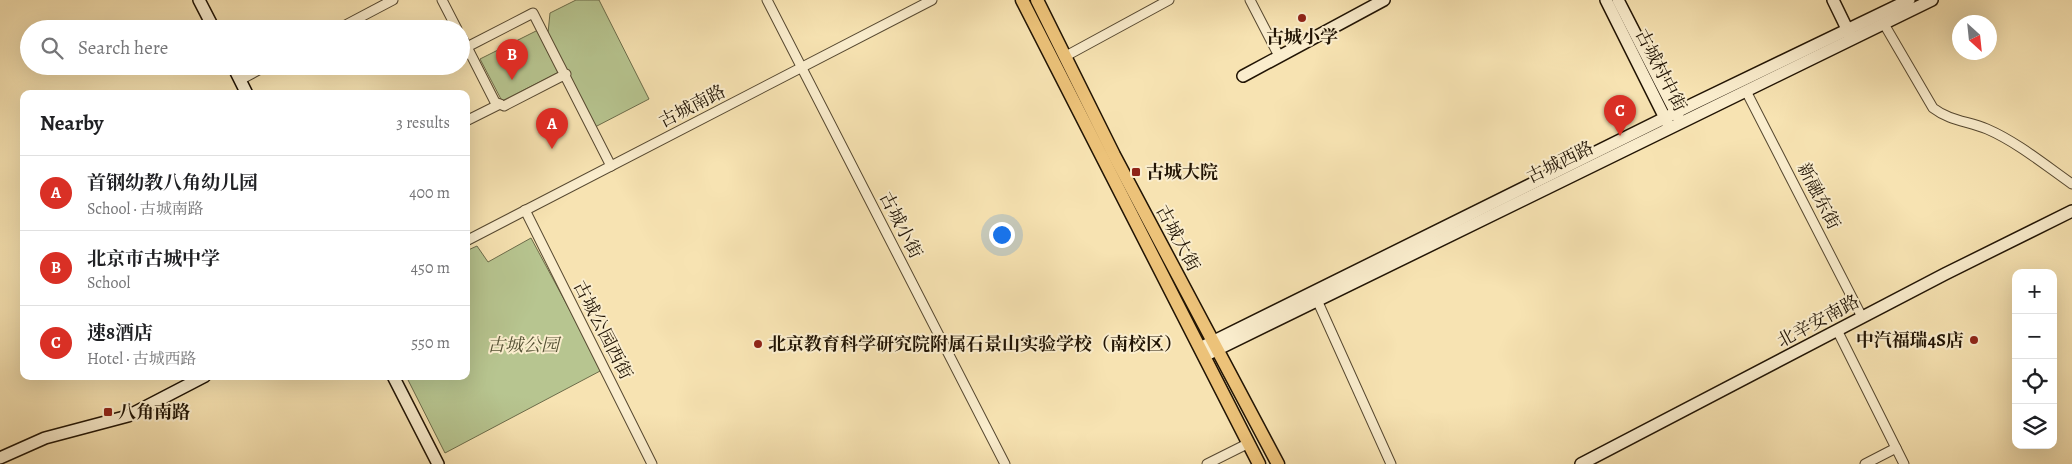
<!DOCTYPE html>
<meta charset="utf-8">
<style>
body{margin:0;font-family:Alegreya,"Noto Serif SC",serif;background:#f2f2f2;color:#202124}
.controls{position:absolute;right:15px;bottom:15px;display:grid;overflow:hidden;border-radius:10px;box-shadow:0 5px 20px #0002}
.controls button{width:45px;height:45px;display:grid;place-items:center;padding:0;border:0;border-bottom:1px solid #e0e0e0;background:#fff;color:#202124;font:25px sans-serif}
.compass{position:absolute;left:1952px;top:15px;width:45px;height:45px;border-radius:50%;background:#fff;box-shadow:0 5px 20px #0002;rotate:153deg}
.you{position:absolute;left:1001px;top:234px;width:18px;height:18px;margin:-12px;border:4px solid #fff;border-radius:50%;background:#1a73e8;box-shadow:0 0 0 8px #1a73e833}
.badge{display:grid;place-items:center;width:32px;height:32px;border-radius:50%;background:#d93025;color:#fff;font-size:16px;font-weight:700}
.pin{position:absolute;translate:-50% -41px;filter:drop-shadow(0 1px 2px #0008)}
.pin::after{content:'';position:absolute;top:26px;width:18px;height:15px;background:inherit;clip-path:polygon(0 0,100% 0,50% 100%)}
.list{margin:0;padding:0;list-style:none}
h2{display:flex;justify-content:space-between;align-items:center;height:65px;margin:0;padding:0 20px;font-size:21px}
h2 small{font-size:16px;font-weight:400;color:#757577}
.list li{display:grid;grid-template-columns:32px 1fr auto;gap:15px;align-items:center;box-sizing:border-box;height:75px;padding:0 20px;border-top:1px solid #e0e0e0}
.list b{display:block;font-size:19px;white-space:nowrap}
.list p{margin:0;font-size:16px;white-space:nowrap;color:#757577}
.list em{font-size:16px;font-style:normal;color:#757577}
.icon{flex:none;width:28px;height:28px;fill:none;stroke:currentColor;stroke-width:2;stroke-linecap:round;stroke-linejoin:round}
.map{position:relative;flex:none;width:2072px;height:464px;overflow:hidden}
.search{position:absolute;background:#fff;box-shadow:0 5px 20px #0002;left:20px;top:20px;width:450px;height:55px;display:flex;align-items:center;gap:12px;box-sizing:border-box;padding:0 18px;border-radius:28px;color:#757577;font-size:19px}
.panel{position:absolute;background:#fff;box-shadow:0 5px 20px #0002;left:20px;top:90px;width:450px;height:290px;border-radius:10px}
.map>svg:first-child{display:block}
.park{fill:#b7c590;stroke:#6c6c4a}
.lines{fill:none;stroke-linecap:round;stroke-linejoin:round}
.street-casing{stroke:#564830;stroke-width:11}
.secondary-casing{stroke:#211404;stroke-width:14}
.primary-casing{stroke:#211404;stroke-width:15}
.street{stroke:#faedcd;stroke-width:9}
.secondary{stroke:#faedcd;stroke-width:11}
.primary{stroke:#ecc279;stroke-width:12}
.poi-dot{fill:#8f2418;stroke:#faedcd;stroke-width:2}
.labels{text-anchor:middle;stroke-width:4;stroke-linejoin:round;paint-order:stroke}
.poi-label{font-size:18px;font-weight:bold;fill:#211404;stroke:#faedcd;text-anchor:start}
.street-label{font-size:18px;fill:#211404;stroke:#faedcd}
.park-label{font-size:18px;font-style:italic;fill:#565235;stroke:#faedcd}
</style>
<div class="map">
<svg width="2072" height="464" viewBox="0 0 2072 464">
<rect width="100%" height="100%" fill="#f7e3b2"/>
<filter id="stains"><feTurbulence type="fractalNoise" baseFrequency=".004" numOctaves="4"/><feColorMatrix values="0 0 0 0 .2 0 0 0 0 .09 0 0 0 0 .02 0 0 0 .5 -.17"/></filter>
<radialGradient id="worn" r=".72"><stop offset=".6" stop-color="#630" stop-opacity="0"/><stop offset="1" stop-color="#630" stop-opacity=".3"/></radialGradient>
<g class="park">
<path d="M576 0H599L649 99 595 127 548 33 550 13Z"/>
<path d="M540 29 561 71 502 101 480 59Z"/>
<path d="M531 238 602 370 445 453 406 376H466V251L477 246 488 262Z"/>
</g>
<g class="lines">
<g class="street-casing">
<g id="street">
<path d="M442 0 457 29"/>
<path d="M767 0 1005 464"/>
<path d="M1250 0 1279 56"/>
<path d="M1884 24 1933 108C1950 121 1968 121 1987 129 2017 142 2045 165 2072 184"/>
<path d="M338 29 393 0"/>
<path d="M461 36 467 47"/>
<path d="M1066 56 1169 0"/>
<path d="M566 74 504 106 495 102 467 47 533 13 611 166"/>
<path d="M240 80 266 66"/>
<path d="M1746 91 1862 317"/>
<path d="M466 121 500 104"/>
<path d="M525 210 652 464"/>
<path d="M466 241 932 0"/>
<path d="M1317 300 1391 464"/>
<path d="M1837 330 1904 464"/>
<path d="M1207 464 1247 444"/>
<path d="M1865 464 1896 448"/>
</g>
</g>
<g class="secondary-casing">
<g id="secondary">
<path d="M199 0 214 29"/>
<path d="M1606 0 1668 124"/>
<path d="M1618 0 1679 119"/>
<path d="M1833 0 1851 37"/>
<path d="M233 66 247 94"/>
<path d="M1243 76 1384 0"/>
<path d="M1200 348 1693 104 1909 0"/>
<path d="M1204 356 1932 0"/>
<path d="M393 376 438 464"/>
<path d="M0 458 45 438 128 416 205 376"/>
<path d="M1581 464 1945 274 2072 211"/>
</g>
</g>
<g class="primary-casing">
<g id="primary">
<path d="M1022 0 1259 464"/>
<path d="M1037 0 1114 155 1278 464"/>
</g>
</g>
<use href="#street" class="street"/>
<use href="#secondary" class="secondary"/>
<use href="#primary" class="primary"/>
</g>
<g class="poi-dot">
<circle cx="1302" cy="18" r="5"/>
<rect x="1131" y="167" width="10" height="10" rx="2.5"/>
<circle cx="1974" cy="340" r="5"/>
<circle cx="758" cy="344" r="5"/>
<rect x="103" y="407" width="10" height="10" rx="2.5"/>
</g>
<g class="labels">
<g class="poi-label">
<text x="1302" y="43" text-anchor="middle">古城小学</text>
<text x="1146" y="178">古城大院</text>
<text x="1964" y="346" text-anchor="end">中汽福瑞4S店</text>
<text x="768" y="350">北京教育科学研究院附属石景山实验学校（南校区）</text>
<text x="118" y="418">八角南路</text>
</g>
<g class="street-label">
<text transform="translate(1661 70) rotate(63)" y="6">古城村中街</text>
<text transform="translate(692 106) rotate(-27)" y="6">古城南路</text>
<text transform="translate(1560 162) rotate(-26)" y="6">古城西路</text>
<text transform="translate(1819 196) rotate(63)" y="6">新融东街</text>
<text transform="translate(901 225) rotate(63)" y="6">古城小街</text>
<text transform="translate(1178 238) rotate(62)" y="6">古城大街</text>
<text transform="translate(1818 321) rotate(-28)" y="6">北辛安南路</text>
<text transform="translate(603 330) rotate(63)" y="6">古城公园西街</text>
</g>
<g class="park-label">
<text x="523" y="351">古城公园</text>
</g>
</g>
<rect width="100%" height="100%" filter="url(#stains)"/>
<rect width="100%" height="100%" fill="url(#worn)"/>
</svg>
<div class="controls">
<button>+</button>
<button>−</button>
<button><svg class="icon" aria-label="locate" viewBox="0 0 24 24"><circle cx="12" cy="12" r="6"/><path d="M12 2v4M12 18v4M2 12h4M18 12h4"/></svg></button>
<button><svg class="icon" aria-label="layers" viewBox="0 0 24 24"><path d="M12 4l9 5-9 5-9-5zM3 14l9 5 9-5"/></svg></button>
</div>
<svg class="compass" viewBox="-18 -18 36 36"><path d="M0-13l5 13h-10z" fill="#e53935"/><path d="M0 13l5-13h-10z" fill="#757577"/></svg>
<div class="you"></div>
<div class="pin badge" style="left:552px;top:149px">A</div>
<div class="pin badge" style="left:512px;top:80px">B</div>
<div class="pin badge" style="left:1620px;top:136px">C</div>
<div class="search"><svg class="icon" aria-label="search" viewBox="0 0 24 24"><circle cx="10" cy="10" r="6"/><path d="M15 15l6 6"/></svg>Search here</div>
<section class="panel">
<h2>Nearby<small>3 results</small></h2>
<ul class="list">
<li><span class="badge">A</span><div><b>首钢幼教八角幼儿园</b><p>School · 古城南路</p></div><em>400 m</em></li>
<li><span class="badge">B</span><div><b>北京市古城中学</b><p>School</p></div><em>450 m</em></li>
<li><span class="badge">C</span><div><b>速8酒店</b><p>Hotel · 古城西路</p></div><em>550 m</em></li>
</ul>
</section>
</div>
